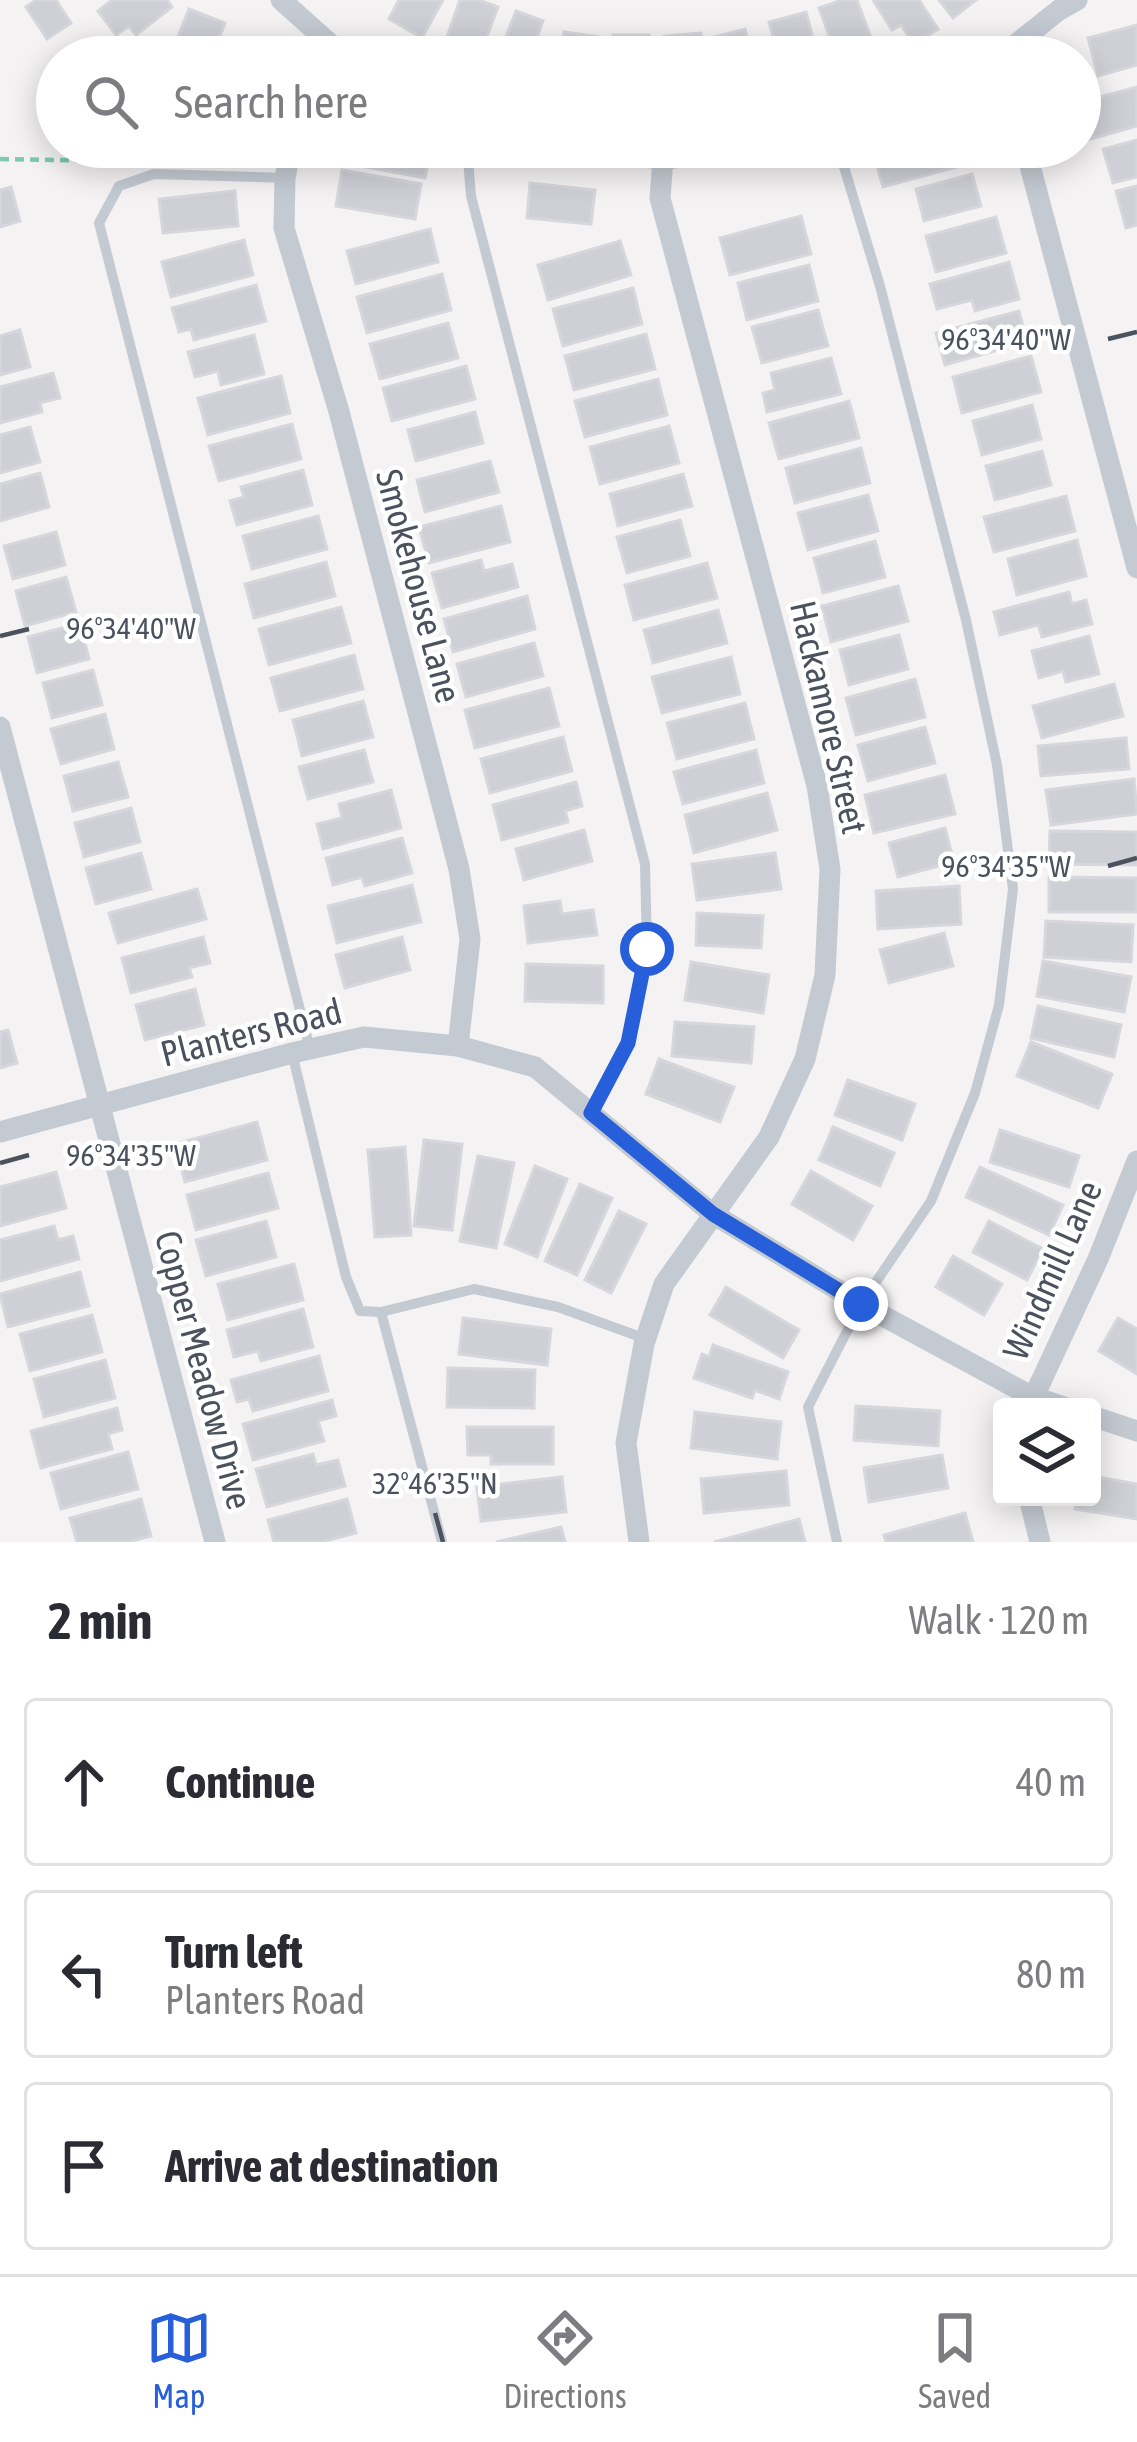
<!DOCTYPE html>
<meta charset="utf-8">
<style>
body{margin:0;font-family:"Asap Condensed",sans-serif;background:#f7f7f7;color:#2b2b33}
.controls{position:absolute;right:36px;bottom:36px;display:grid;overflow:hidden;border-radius:12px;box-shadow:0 6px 30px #0003}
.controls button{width:108px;height:108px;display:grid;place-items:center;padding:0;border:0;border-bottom:3px solid #e1e1e2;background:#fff;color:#2b2b33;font:60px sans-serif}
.stop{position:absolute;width:36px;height:36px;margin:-27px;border:9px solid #275ed9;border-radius:50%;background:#fff}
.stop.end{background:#275ed9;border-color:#fff;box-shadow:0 3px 12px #0008}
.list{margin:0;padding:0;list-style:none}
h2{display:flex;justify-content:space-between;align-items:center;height:156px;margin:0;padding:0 48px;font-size:51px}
h2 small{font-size:39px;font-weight:400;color:#7c7c81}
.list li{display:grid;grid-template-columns:78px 1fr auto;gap:36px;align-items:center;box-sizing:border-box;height:168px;margin:0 24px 24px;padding:0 24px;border:3px solid #e1e1e2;border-radius:12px}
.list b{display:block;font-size:45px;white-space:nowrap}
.list p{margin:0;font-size:39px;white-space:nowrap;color:#7c7c81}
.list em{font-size:39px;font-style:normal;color:#7c7c81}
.icon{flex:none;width:66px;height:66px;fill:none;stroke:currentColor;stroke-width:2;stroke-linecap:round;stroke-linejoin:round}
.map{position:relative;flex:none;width:1137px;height:1542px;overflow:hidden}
.search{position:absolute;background:#fff;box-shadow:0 6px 30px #0003;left:36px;right:36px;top:36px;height:132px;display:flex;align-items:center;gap:30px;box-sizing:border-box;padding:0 42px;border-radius:66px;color:#7c7c81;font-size:45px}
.sheet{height:732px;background:#fff}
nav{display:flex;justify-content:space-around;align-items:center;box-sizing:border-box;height:168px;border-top:3px solid #e1e1e2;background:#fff;font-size:33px;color:#7c7c81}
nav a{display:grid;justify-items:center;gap:6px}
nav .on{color:#275ed9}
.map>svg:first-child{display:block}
.building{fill:#cfd0d6;stroke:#d6d7dc;stroke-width:3}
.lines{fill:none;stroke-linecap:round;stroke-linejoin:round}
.path{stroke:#7fc9ae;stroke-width:4.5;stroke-dasharray:9 6;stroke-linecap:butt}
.lane{stroke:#c4cad2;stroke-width:10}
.street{stroke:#c4cad2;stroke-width:21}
.route{stroke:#275ed9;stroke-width:15}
.ticks{fill:none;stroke:#4b525e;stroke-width:4.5}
.labels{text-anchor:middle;stroke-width:9;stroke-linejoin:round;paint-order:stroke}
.street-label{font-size:36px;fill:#4b525e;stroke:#fff}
.ticks-label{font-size:30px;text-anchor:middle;fill:#4b525e;stroke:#fff;stroke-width:9;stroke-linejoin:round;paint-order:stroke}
</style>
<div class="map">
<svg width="1137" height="1542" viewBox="0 0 1137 1542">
<rect width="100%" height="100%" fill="#f4f2f2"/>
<g class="building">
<path d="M36 0H56L71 23 47 39 26 7Z"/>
<path d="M112 0H167L172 7 136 35 129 26 116 35 98 11Z"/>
<path d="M399 0H443L422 38 389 19Z"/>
<path d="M460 0H479L498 7 479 57H458L442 51Z"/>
<path d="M842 0H857L871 38 853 44 857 57H837L819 8Z"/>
<path d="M873 0H919L938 29 914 44 901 25 892 30Z"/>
<path d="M939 0H976L953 18Z"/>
<path d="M189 9 225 23 212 57H170Z"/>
<path d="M516 11 543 21 530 57H498Z"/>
<path d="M806 12 818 57H779L769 22Z"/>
<path d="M1137 25V65L1098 76 1088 38Z"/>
<path d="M745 29 753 57H719L714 37Z"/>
<path d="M564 32 600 37 597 57H561Z"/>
<path d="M701 33 703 57H666L664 36Z"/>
<path d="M613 35H649V57H612Z"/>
<path d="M1137 87V126L1087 140 1080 102Z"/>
<path d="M1137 140V177L1113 183 1103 149Z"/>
<path d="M348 147H431L425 178 345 163Z"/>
<path d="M916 147H971L975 162 883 187 875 158Z"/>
<path d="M342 170 421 184 415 219 336 206Z"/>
<path d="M972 174 981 206 924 221 916 189Z"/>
<path d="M530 183 595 190 591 224 527 218Z"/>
<path d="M1137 186V225L1126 228 1116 191Z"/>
<path d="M11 187 20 221 0 227V190Z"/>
<path d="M235 191 238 226 163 233 159 199Z"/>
<path d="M801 216 811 254 730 275 720 238Z"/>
<path d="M996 217 1006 253 936 272 926 236Z"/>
<path d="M430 229 438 262 356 284 347 251Z"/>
<path d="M244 240 253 275 171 297 162 262Z"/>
<path d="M620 241 631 275 548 300 538 265Z"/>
<path d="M1009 262 1019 299 975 311 972 300 937 309 930 284Z"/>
<path d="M809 265 818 301 747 320 738 283Z"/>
<path d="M442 274 451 310 367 333 357 297Z"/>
<path d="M256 285 266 321 194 340 191 329 179 332 172 308Z"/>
<path d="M633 288 642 324 563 346 553 309Z"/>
<path d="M818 310 828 346 762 363 752 327Z"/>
<path d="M1019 311 1027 342 945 365 936 333Z"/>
<path d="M448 323 458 358 380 379 370 344Z"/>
<path d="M20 330 30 367 0 375V336Z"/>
<path d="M646 334 655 369 574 390 565 356Z"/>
<path d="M254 335 264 374 221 385 218 371 195 377 188 352Z"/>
<path d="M1031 356 1041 392 962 413 953 377Z"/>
<path d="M831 358 841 394 767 412 763 393 775 390 771 373Z"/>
<path d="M466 366 475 399 392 421 383 388Z"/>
<path d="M53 373 60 398 40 403 42 412 0 423V387Z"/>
<path d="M281 376 290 413 208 435 198 398Z"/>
<path d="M658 379 667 415 585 437 575 401Z"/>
<path d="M849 401 859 438 779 459 769 423Z"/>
<path d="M1032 405 1041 439 982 455 973 421Z"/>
<path d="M475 412 483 443 416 461 408 430Z"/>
<path d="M292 424 301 459 219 481 209 446Z"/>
<path d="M669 426 679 463 600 484 590 447Z"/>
<path d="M30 427 40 462 0 473V435Z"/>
<path d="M861 448 870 483 795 503 786 468Z"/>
<path d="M1042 451 1051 485 995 500 986 466Z"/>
<path d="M490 461 499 492 425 512 417 480Z"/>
<path d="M303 470 312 505 237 525 230 501 244 497 241 487Z"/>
<path d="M40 473 49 507 0 521V484Z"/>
<path d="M683 474 692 506 618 526 610 494Z"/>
<path d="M868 495 878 531 808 550 798 513Z"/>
<path d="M1066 496 1075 531 994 552 984 517Z"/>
<path d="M501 506 510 542 429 563 419 527Z"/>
<path d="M318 516 327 549 252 569 243 536Z"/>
<path d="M680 520 690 556 627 573 617 537Z"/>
<path d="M56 532 65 565 13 579 4 546Z"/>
<path d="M1077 540 1086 576 1017 595 1008 559Z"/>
<path d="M875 541 885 577 823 593 814 558Z"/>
<path d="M481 560 484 571 512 564 518 587 442 608 432 573Z"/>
<path d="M326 562 335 596 254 618 245 584Z"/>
<path d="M707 563 717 598 634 620 625 585Z"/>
<path d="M66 577 76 612 25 626 16 591Z"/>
<path d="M898 586 908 621 831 642 822 606Z"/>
<path d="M1069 592 1072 604 1086 600 1092 624 1042 637 1038 625 1000 635 994 612Z"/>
<path d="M527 596 535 629 453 652 444 619Z"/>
<path d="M341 607 351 643 269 665 259 629Z"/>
<path d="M718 610 727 643 653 663 644 630Z"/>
<path d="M80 623 89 659 37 673 28 637Z"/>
<path d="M899 635 908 669 849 685 840 650Z"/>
<path d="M1089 636 1099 674 1066 682 1063 671 1039 678 1032 651Z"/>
<path d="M534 643 543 676 466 697 457 664Z"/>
<path d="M354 655 363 689 280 711 271 678Z"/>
<path d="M731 657 740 694 662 713 652 677Z"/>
<path d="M93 670 102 705 52 718 43 683Z"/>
<path d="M915 679 925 717 856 735 846 698Z"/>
<path d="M1114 684 1123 716 1042 738 1033 706Z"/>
<path d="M549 688 559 726 475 748 465 710Z"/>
<path d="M363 701 373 737 302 756 293 720Z"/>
<path d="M745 703 754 739 677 759 667 723Z"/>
<path d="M105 714 114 749 61 764 51 729Z"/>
<path d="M925 727 935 763 868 781 858 745Z"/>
<path d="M563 737 572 771 490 793 481 759Z"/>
<path d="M1126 738 1129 769 1041 776 1038 746Z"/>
<path d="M364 750 373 782 308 799 299 767Z"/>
<path d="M756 750 764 783 683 804 674 772Z"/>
<path d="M118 762 128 797 73 811 64 776Z"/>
<path d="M945 775 955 814 874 833 865 795Z"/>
<path d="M1134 779 1137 814 1051 825 1046 790Z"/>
<path d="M576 782 582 806 565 811 568 822 502 840 493 805Z"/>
<path d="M391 790 401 828 323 849 317 824 342 818 339 804Z"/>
<path d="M767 793 777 830 694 853 685 815Z"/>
<path d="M131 808 140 842 84 857 75 823Z"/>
<path d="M945 828 954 862 898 877 889 843Z"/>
<path d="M584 830 592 861 524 880 516 849Z"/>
<path d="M1050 831 1137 832V865L1049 864Z"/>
<path d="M402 838 412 873 365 886 362 877 333 885 326 858Z"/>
<path d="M141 853 151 889 96 904 86 868Z"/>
<path d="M775 853 781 889 697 900 692 864Z"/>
<path d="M1049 877 1137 878V912H1049Z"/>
<path d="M412 885 421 922 337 943 328 906Z"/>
<path d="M959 886 961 924 878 929 876 891Z"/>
<path d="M197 889 206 919 118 943 109 913Z"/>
<path d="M560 901 562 914 593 910 597 935 528 943 524 906Z"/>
<path d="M697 913 763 916 761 948 696 945Z"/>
<path d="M1046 921 1133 925 1131 962 1044 957Z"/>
<path d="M944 933 953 966 889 983 880 950Z"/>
<path d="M203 937 210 963 189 968 192 977 131 993 122 958Z"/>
<path d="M402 937 410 970 345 988 336 955Z"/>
<path d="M1043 961 1131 977 1124 1012 1037 996Z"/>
<path d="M691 962 769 975 763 1013 685 1000Z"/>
<path d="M526 964 603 966V1003L525 1001Z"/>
<path d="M195 989 204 1025 145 1040 136 1005Z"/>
<path d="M1038 1006 1121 1025 1114 1057 1031 1038Z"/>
<path d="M675 1022 754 1027 751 1063 672 1056Z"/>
<path d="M8 1030 17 1063 0 1068V1032Z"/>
<path d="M1031 1042 1112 1074 1098 1108 1017 1076Z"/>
<path d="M659 1059 734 1087 720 1122 646 1094Z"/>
<path d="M848 1080 915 1104 902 1140 835 1115Z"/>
<path d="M257 1122 267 1160 185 1182 175 1144Z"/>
<path d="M833 1127 894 1153 880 1186 819 1160Z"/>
<path d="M1000 1130 1079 1156 1069 1187 990 1162Z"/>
<path d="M424 1140 462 1144 452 1230 414 1226Z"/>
<path d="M405 1147 411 1235 375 1237 368 1150Z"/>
<path d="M478 1156 514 1163 496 1248 460 1241Z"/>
<path d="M535 1166 567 1179 537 1257 505 1244Z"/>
<path d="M980 1167 1063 1205 1049 1235 966 1197Z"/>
<path d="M811 1171 872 1206 853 1240 792 1204Z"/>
<path d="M56 1172 66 1208 0 1226V1187Z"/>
<path d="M268 1173 278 1208 196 1230 187 1195Z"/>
<path d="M580 1184 612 1198 577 1275 545 1261Z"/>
<path d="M619 1211 646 1224 611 1293 585 1280Z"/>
<path d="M266 1221 276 1257 206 1276 196 1240Z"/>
<path d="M989 1221 1043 1249 1027 1280 973 1252Z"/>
<path d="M54 1226 58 1240 73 1236 79 1259 0 1281V1240Z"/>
<path d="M953 1256 1002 1284 984 1315 936 1287Z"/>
<path d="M294 1264 303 1300 228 1320 218 1284Z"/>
<path d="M80 1272 89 1306 8 1327 0 1294Z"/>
<path d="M726 1287 799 1330 783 1358 710 1315Z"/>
<path d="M303 1309 313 1347 261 1361 258 1351 234 1357 227 1330Z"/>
<path d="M92 1315 102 1352 30 1371 20 1334Z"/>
<path d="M463 1318 551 1329 547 1365 459 1354Z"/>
<path d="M1118 1318 1137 1329V1374L1099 1351Z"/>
<path d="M713 1345 788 1372 779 1399 755 1390 752 1398 694 1378 702 1354 709 1357Z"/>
<path d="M319 1356 328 1391 253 1411 249 1399 237 1402 231 1380Z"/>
<path d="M105 1360 115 1398 44 1417 34 1379Z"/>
<path d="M448 1368 535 1370 534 1408 447 1407Z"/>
<path d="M332 1400 336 1416 318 1421 324 1441 253 1460 243 1424Z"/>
<path d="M856 1406 940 1411 938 1446 854 1440Z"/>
<path d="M117 1408 122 1430 108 1434 112 1449 41 1468 31 1431Z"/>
<path d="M695 1412 781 1422 777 1459 691 1448Z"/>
<path d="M467 1427H553V1464H491V1455H468Z"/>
<path d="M128 1452 138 1489 61 1509 51 1473Z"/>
<path d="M313 1454 316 1465 338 1460 345 1486 267 1507 256 1469Z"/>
<path d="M942 1455 948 1488 869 1502 864 1468Z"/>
<path d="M786 1471 789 1505 704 1513 701 1479Z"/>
<path d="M1092 1476 1137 1484V1519L1075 1509 1077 1497H1092Z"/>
<path d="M562 1477 566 1512 481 1521 477 1487Z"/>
<path d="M141 1499 151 1536 128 1542H77L70 1518Z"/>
<path d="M347 1499 356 1533 322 1542H274L268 1520Z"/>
<path d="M965 1513 973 1542H886L884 1535Z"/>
<path d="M799 1519 805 1542H714Z"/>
<path d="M561 1527 565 1542H496Z"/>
</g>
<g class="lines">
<path class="path" d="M0 159 109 161"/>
<g class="lane">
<path d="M467 147 471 196 645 864 647 949 628 1043 591 1112"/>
<path d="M285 178 154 174 119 186 99 223 310 1049"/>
<path d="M292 1053 346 1277 360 1311 381 1312 474 1289 558 1307 646 1339"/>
<path d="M381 1312 442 1542"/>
<path d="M837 1542 808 1407 861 1304 931 1201 975 1093 999 1005 1013 889 997 765 966 620 880 286 838 147"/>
</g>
<g class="street">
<path d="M281 0 345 57"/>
<path d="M1000 57 1059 10 1077 0"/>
<path d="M291 147 285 178 284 228 338 408 459 869 470 939 458 1046"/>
<path d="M547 147 663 159 786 147"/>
<path d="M1025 147 1137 568"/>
<path d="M0 727 215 1542"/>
<path d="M0 1132 292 1053 364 1037 458 1046 535 1067 713 1214 861 1304 1031 1396 1064 1407"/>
<path d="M1029 1407 1098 1259 1137 1161"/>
<path d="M1092 1416 1137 1431"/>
<path d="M1029 1497 1040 1542"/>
<path d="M639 1542 626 1443 644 1344 664 1284 769 1137 805 1059 825 975 830 869 817 786 660 198 663 159"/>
</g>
</g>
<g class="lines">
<path class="route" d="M647 949 628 1043 591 1113 713 1214 861 1304"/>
</g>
<path class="ticks" d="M1108 339 1137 332M0 636 29 629M1108 866 1137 858M0 1163 29 1155M435 1513 443 1542"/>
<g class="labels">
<g class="street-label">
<text transform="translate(419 586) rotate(75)" y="13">Smokehouse Lane</text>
<text transform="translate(829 717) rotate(77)" y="13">Hackamore Street</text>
<text transform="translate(251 1032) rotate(-14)" y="13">Planters Road</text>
<text transform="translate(1052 1270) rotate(-66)" y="13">Windmill Lane</text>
<text transform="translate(204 1370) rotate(75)" y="13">Copper Meadow Drive</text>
</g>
</g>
<g class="ticks-label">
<text x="1006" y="350">96°34'40"W</text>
<text x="131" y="639">96°34'40"W</text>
<text x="1006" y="877">96°34'35"W</text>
<text x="131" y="1166">96°34'35"W</text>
<text x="435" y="1494">32°46'35"N</text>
</g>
</svg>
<div class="controls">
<button><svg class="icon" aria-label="layers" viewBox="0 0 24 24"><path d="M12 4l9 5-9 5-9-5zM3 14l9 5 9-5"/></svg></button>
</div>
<div class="stop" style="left:647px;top:949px"></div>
<div class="stop end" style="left:861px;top:1304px"></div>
<div class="search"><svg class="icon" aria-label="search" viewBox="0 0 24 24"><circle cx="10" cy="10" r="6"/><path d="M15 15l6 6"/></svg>Search here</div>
</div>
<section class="sheet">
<h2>2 min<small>Walk · 120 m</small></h2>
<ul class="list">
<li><svg class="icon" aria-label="ahead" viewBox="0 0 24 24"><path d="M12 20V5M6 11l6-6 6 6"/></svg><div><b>Continue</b></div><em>40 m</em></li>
<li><svg class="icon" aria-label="left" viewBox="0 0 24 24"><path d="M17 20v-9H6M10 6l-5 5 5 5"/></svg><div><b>Turn left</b><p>Planters Road</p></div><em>80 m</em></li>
<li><svg class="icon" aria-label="arrive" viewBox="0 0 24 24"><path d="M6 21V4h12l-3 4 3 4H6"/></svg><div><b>Arrive at destination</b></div></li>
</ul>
</section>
<nav>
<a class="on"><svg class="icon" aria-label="map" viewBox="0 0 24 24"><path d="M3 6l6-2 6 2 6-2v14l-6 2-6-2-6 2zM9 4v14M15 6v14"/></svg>Map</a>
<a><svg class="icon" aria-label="directions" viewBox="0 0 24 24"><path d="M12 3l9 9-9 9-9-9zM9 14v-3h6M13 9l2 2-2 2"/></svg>Directions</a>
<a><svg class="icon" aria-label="saved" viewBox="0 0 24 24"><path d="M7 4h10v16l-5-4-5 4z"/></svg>Saved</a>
</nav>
